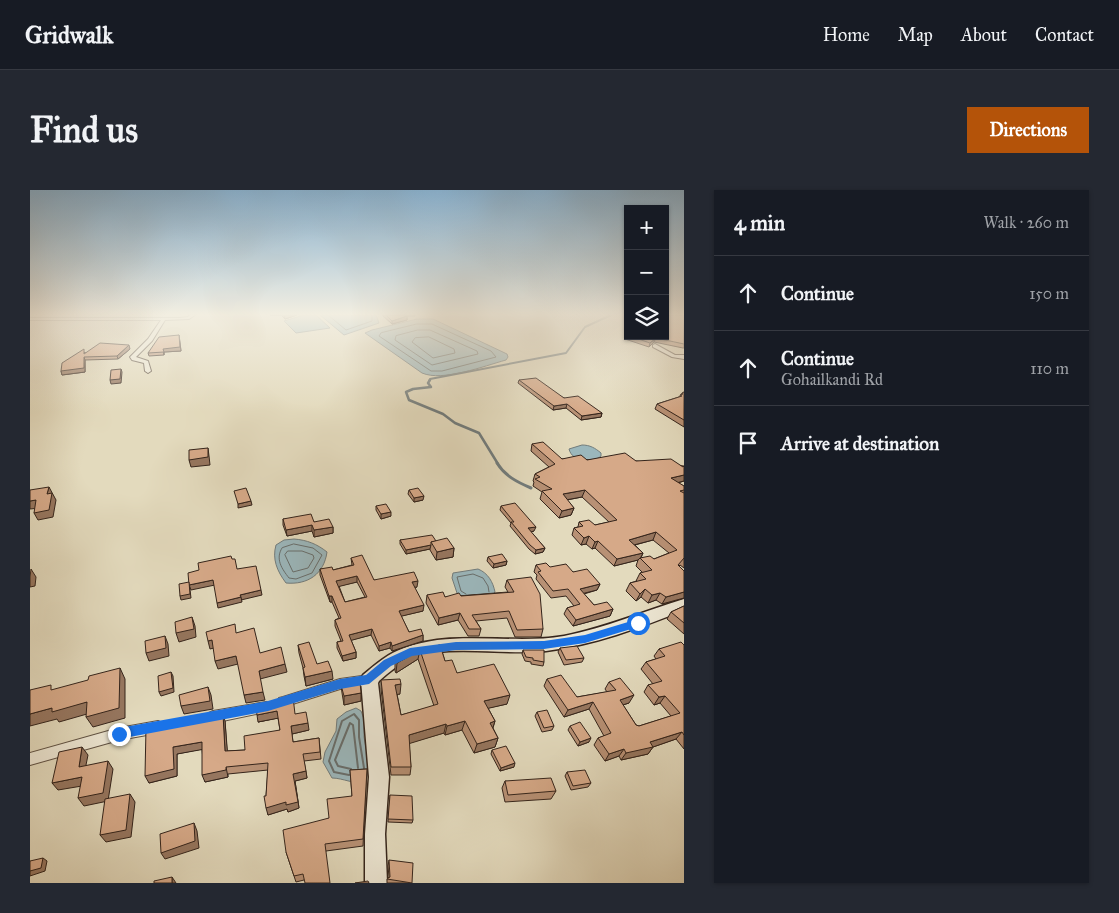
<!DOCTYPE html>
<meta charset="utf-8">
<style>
body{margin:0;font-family:"IM FELL Great Primer",serif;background:#242831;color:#f1f3f6}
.controls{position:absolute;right:15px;top:15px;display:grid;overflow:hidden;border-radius:0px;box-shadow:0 1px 4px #0004}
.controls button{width:45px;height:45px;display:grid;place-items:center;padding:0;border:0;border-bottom:1px solid #363941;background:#171b24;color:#f1f3f6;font:25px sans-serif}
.stop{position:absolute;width:15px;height:15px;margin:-11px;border:4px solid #1a73e8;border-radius:50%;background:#fff}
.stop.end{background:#1a73e8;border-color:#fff;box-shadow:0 1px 5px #0008}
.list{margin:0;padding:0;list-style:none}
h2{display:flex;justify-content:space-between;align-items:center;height:65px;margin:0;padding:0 20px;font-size:21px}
h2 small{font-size:16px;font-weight:400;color:#9ea1a6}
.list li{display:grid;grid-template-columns:32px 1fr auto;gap:15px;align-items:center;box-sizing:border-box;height:75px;padding:0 20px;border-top:1px solid #363941}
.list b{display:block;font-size:19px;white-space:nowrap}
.list p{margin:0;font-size:16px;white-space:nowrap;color:#9ea1a6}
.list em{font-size:16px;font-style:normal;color:#9ea1a6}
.icon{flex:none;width:28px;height:28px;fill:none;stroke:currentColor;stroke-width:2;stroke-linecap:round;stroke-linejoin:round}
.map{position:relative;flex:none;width:654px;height:693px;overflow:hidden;border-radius:0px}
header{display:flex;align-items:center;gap:30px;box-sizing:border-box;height:70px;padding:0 25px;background:#171b24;border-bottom:1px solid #363941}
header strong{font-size:24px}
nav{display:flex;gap:28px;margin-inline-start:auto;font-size:18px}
.intro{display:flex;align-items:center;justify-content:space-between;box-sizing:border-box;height:120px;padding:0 30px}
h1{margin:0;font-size:35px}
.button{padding:12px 22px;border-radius:0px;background:#b45309;color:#fff;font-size:18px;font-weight:700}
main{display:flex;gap:30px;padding:0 30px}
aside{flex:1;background:#171b24;border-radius:0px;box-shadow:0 1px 4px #0004}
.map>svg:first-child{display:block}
.water{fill:#9bb7bc;stroke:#727c7c}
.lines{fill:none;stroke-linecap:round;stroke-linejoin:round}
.shore-far1{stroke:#686e6c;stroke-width:1}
.shore{stroke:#686e6c;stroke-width:2}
.stream-far2{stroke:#727c7c;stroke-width:2}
.stream-far1{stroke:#727c7c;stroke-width:2.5}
.stream{stroke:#727c7c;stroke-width:3}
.street-casing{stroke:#605244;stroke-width:2}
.secondary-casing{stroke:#34241b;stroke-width:3}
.street{fill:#ede7d4;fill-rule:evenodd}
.secondary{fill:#ede7d4;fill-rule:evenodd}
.wall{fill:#b89175;stroke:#34241b;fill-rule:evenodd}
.shaded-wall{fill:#96765f;stroke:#34241b}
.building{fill:#d6a988;stroke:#34241b;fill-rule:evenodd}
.route{fill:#1a73e8}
</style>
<header>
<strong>Gridwalk</strong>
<nav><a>Home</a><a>Map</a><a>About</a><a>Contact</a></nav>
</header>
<div class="intro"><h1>Find us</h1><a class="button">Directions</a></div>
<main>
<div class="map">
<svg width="654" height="693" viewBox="0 0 654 693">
<rect width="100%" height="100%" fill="#e3dabd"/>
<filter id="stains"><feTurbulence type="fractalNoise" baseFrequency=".004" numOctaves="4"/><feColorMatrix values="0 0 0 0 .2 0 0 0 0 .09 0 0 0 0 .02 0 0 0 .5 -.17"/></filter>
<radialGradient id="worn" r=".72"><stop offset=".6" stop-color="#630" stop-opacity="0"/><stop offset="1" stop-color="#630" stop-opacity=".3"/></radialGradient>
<g class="water">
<path d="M274 125H286L300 138 266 143 254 131Z"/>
<path d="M290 125H346L349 133 314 145Z"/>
<path d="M387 129H403L477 164 478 167 476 170C454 176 413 192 392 183L335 143 342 140Z"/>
<path d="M552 255C560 255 565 258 571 263V266C562 274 542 272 539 259Z"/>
<path d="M264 349C277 350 287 354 297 362 294 384 278 395 256 393 247 381 242 369 246 355L254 350Z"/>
<path d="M448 379C458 383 463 392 465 402 459 413 439 407 428 406L422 388 423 383Z"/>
<path d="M326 518 331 521 334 529V547L339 575 336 592C325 595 313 588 302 588L293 572 295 562 306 541 307 529 316 522Z"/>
</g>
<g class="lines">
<g class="shore-far1">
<path d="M298 125 316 140 342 131V125"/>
<path d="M387 134H402L461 161 466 167 412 181H401L349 146 351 143Z"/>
<path d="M388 140H400L447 161 448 164 402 175 365 150 366 146Z"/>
<path d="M399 147 424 159 425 163 403 168 382 152 385 148Z"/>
<path d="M264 354 283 358 292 365 282 383 266 389 259 388C252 379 245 369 252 358Z"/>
<path d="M258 361H272L283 365 284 368 278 378 263 382 255 365Z"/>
<path d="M436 404 431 401 427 387 443 384 453 388 458 396 459 402"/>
</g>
<g class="shore">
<path d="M321 579 308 576 305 570 320 533 323 535 328 578"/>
<path d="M319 585 304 582 299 571 312 531 324 524 329 530V547L334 578"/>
</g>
<path class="stream-far2" d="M399 191 400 189 536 163 555 137 581 125"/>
<path class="stream-far1" d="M400 190 398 193 401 197 383 199 376 202 379 210 413 224 425 233 449 243 468 274"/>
<path class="stream" d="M467 273C475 286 487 292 501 298"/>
<g class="street-casing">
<g id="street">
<path d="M160 125H165L159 129 135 130 122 151 106 167 118 171 121 181 118 183 115 181 114 173 102 170 100 167 118 149 131 130H0V128H150L158 127Z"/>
<path d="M625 154 645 165H654V169L642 167 623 157V155Z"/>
<path d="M339 485 343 486 345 490 343 494 339 495 310 499 253 517 249 516 247 512 249 508 253 507 310 489Z"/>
<path d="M236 512 240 513 242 517 240 521 236 522 183 533 179 531 177 527 179 523 183 521Z"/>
<path d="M128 531 132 533 134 537 132 541 128 543 89 550 0 575V563L89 538Z"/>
</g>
</g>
<g class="secondary-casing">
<path id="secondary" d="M654 409V420C610 438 563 455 516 461 476 466 416 453 380 469 369 474 359 482 349 491L348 493 359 587 355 644 357 693H335V644L339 587 331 490 333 485C346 474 359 463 374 458 424 439 482 455 534 446 576 438 614 421 654 409Z"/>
</g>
<use href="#street" class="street"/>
<use href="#secondary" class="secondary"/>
</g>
<g class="wall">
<path d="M240 125H267L255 129 251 125Z"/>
<path d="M352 125H385V126H377V130L362 134Z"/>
<path d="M654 125V158H653L624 152 619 157 595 149 596 145 598 144V146H635Z"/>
<path d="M149 145 151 161 134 162V165L119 166 118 163Z"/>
<path d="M100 159 88 169 55 170V182L32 185 31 181 55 162V163Z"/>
<path d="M489 190 572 223 571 227 551 230 536 218 523 220 488 193Z"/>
<path d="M654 202V237L625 219 627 214 649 207 652 203Z"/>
<path d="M502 254 532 269 606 271 654 276V291L648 293 654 296V378L650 375 649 376 654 381V408L632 414 626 410 618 413 611 407 606 411 596 401 600 393 607 391H606L610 383H613L606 376 608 370 584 376 565 358 562 359 556 354 551 355 542 345 544 338 548 337 549 332 565 335 579 332 552 307 537 310 544 318 541 325 529 328 510 309 512 302 503 296 504 292 503 291 505 284 519 277 501 261ZM623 350 639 363 624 369 611 368 613 363 605 355Z"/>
<path d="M379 300 393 310 384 312 378 304Z"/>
<path d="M346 316 361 326 351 329 346 320Z"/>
<path d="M471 316 504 341 501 342 515 358 513 362 505 364 499 359 480 336 481 333 470 320Z"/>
<path d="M253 329 284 332 303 337V343L284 347 282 341 257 346 253 335Z"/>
<path d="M370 350 406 351 424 358 423 367 406 370 400 360V359L376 364 370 354Z"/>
<path d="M458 367 477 371 476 375 463 378 457 371Z"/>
<path d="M321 368 344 390 387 397H384L393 421 371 426 379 442 393 445V451L362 461 360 458 349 461 341 445 321 450 326 462V468L313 471 307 458V452L311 451 305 436V430L309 428 302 412H300L290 385V379L303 380 322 375ZM327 392 335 407 315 412 309 396Z"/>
<path d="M506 375 543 382 570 394 567 400 554 404 564 415 583 419 580 426 543 436 534 424 537 418 544 416 536 406 521 408 506 389 507 385 504 382Z"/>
<path d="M477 390 513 439 511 447H485L477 428 446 431 451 439 449 446H438L428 430 408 435 396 413 397 405 415 407 478 402 475 397Z"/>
<path d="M654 416V444L637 429 641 422Z"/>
<path d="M268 455 287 474 303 489 276 496 274 486 273 478 269 463Z"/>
<path d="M410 455 415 471 427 483 477 514 458 518 465 531 463 538 468 548 465 557 444 563 432 540 415 545 414 543 379 553 381 577 380 585H361L351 499V490L370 504H367L371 525 404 516 388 469 366 483 365 481V471L382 461Z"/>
<path d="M654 455V559L646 549 623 557 618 564 591 570 589 566 575 571 564 555 568 548 574 546 559 519 534 527 514 496 517 489 547 507 577 502 575 499 579 492 599 513 593 515 606 535 609 536 641 526 630 513 624 515 614 502 618 495 623 494 611 479 616 472 626 469 624 466 629 459Z"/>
<path d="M530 458 554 468 552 472 534 475 528 462Z"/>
<path d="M493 460 514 472 513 476 501 474V472L495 471 492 464Z"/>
<path d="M311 495 331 511 314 515 312 503Z"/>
<path d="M507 522 524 536 522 540 512 542 505 526Z"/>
<path d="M265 524 279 540 262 544 263 552 289 548 291 569 274 571 277 588 265 591 269 618 258 622 257 619 238 625 236 606 238 580 198 584V587L175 592 172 559 147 564V586L119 593 116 538 195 531 197 561 215 560 250 540 248 528 228 532Z"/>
<path d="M540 536 559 552 548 556 538 540Z"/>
<path d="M462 560 484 577 470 581 461 564Z"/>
<path d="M337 579 333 656 296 661 274 690 266 692 256 662 299 628 322 606 320 580Z"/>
<path d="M537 582 561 593 558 597 541 600 535 586Z"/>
<path d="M475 591 526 601 521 609 475 612 472 598Z"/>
<path d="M360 605 383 630 382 633 358 632Z"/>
<path d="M359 670 382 693H357V689L359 687 358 676Z"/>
</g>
<g class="shaded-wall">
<path d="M259 125H267L255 129 254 126Z"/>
<path d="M377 126V130L362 134V131Z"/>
<path d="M149 145 151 161 134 162V165L133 159Z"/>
<path d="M626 148 624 152 619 157 620 153Z"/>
<path d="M99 155 100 159 88 169 87 166Z"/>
<path d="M54 167 55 170V182L32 185 31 181Z"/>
<path d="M91 179 92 182 91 193 81 194 80 190Z"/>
<path d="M537 214 536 218 523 220 524 216Z"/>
<path d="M572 223 571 227 551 230 552 226Z"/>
<path d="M178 258 179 266 180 275 161 277 159 270Z"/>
<path d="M654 285V291L638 295 641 288Z"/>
<path d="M19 297 26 310 23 327 8 330 4 323 17 304Z"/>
<path d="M555 300 552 307 530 311 533 304Z"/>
<path d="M394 306 393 310 384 312V308Z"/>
<path d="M6 310 10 318 0 319V311Z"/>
<path d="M221 311 222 315 208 318V314Z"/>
<path d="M544 318 541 325 529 328 532 321Z"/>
<path d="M361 322V326L351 329V324Z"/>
<path d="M282 335V341L257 346 256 340Z"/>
<path d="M303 337V343L284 347V340Z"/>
<path d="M506 337 504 341 497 343 498 338Z"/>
<path d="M626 342 623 350 596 357 599 350Z"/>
<path d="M559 346 556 354 551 355 554 348Z"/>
<path d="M568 351 565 358 562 359 565 352Z"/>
<path d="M401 355 400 359 376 364V360Z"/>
<path d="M424 358 423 367 406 370 407 362Z"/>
<path d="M515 358 513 362 505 364 506 360Z"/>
<path d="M613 363 610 369V368L608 370 584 376 587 369Z"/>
<path d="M477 371 476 375 463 378 464 374Z"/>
<path d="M1 379 6 387 5 396 0 397V387Z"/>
<path d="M327 386V392L307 397 306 391Z"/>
<path d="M183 390 185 395 161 400 159 395Z"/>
<path d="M388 391 387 397 381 398 382 392Z"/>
<path d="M159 392 161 408 151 410 150 406Z"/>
<path d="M570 394 567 400 547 405 550 399Z"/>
<path d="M615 399 611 407 606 411 610 404Z"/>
<path d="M231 400 232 405 211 410 210 405Z"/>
<path d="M654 402V408L632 414 636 407Z"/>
<path d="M630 403 626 410 618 413 622 405Z"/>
<path d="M299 406H302V412H300Z"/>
<path d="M211 407 212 412 188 418 187 413Z"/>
<path d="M394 415 393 421 368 427 369 421Z"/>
<path d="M583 419 580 426 543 436 546 430Z"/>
<path d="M430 423 428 430 408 435 409 428Z"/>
<path d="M162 427 165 436 166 447 149 452 146 443Z"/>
<path d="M342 439 341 445 319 451V445Z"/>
<path d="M393 445V451L362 461V456Z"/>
<path d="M135 446 138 454 139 466 119 471 116 463Z"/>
<path d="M182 450 184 458 180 459 178 451Z"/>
<path d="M361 452 360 458 349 461V456Z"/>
<path d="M390 460 388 469 366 483 367 473Z"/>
<path d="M326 462V468L313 471 312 466Z"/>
<path d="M206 466 208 474 188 479 185 471Z"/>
<path d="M255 474 257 482 230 489 229 481Z"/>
<path d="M90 478 95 489V528L63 537 56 527Z"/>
<path d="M302 481 303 489 276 496 275 487Z"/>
<path d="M141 482 143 486 144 502 131 506 129 502Z"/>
<path d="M371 494 370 504 364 505 365 495Z"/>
<path d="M178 497 181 505 183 519 154 524 151 516Z"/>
<path d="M233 502 235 510 216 513 214 505Z"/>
<path d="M331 503V511L314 515V506Z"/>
<path d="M480 505 477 514 451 520 454 511Z"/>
<path d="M604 505 599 513 586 517 590 510Z"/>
<path d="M635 506 630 513 624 515 629 507Z"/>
<path d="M57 512 64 522 29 532 27 529 0 536V524L22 518Z"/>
<path d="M563 512 559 519 534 527 538 520Z"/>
<path d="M247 521 249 528 228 532 227 525Z"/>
<path d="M193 524 195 531 198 569 195 561Z"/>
<path d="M435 531 432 540 415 545 417 536Z"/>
<path d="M465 531 462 540 460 533Z"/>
<path d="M278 533 279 540 262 544 261 536Z"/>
<path d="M416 534 414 543 378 554 379 545Z"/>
<path d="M652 542 646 549 623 557 618 564 591 570 596 563 620 552Z"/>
<path d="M468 548 465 557 444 563 447 554Z"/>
<path d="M561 548 559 552 548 556 550 552Z"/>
<path d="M172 552 175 559 147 564V586L119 593 115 586 143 557Z"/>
<path d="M52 557 58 565 54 585 49 577Z"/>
<path d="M594 559 589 566 575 571 579 564Z"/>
<path d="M78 571 83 579 78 611 54 616 48 608Z"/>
<path d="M485 573 484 577 470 581 471 578Z"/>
<path d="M196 577 198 587 175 592 172 585Z"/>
<path d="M276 581 277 588 265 591 269 618 258 622 257 619 238 625 236 618 263 584Z"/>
<path d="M52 587 58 595 28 600 22 593Z"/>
<path d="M100 604 105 612 101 647 76 652 70 645Z"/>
<path d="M164 633 167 641 169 658 135 669 131 663Z"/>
<path d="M13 668 17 671 15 681 0 686V681Z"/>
<path d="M142 687 146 693H142Z"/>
</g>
<g class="building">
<path d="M356 125H375L377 126 362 131Z"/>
<path d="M635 125H654V154L626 148 620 153 600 146H635Z"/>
<path d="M149 145 150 157 133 159 134 162 118 163 129 147Z"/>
<path d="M70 153 99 155 87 166 54 167V178L31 181 32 173 54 159V164Z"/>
<path d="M91 179 90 189 80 190 81 180Z"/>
<path d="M506 188 534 208 548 206 572 223 552 226 537 214 524 216 489 190Z"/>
<path d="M654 202V230L627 214 652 206 650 205 653 204 652 203Z"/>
<path d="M513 252 532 269 551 265 557 270 595 263 606 271 641 269 653 277 654 276V285L641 288 654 296V300L650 301 654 303V368L648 375 654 381V402L636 407 630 403 622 405 615 399 610 404 600 393 616 389 610 383 622 380 610 368 620 366 624 369 647 360 626 342 599 350 613 363 587 369 568 351 565 352 559 346 554 348 544 338 553 336 549 332 559 330 565 335 587 330 555 300 533 304 544 318 532 321 512 301 522 299 505 289 510 287 505 284 525 274 502 254Z"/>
<path d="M178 258V267L159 270V260Z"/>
<path d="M19 297 17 304 22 303 19 320 4 323 6 310 0 311V300Z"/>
<path d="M216 298 221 311 208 314 204 301Z"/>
<path d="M388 298 394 306 384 308 379 300Z"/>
<path d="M485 313 506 337 498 338 515 358 506 360 500 355 481 332H484L471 316Z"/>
<path d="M356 314 361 322 351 324 346 316Z"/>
<path d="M281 324 284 332 299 329 303 337 284 340 282 335 256 340 253 329Z"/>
<path d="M402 345 406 351 401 352V355L376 360 370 350Z"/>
<path d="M417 348 424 358 407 362 401 352Z"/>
<path d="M472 364 477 371 464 374 458 367Z"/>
<path d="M332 365 344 390 384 382 388 391 382 392 394 415 369 421 379 442 391 439 393 445 362 456 361 452 349 456 342 439 319 445 326 462 312 466 307 452 313 451 305 430 311 428 302 406H299L290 379 302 377 303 380 324 375 321 368ZM327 386 337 407 315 412 306 391Z"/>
<path d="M201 366 202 369H205L207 379 226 376 231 400 210 405 211 407 187 413 183 390 159 395 158 383 169 380 168 373Z"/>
<path d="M516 373 520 377 536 374 543 382 557 379 570 394 550 399 564 415 577 412 583 419 546 430 537 418 550 414 538 399 523 401 508 382 511 381 506 375Z"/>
<path d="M501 387 510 404 513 439 487 440 479 421 442 425 451 439H439L430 423 409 428 397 405 413 402 415 407 429 403 431 406 484 402 477 390Z"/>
<path d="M159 392 160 404 150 406 149 394Z"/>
<path d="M654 416V433L641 422Z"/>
<path d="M162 427 164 439 146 443 145 432Z"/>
<path d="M205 434 206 443 224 438 230 463 251 457 255 474 229 481 233 502 214 505 206 466 185 471 182 450 178 451 176 442Z"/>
<path d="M135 446 136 458 116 463 115 451Z"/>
<path d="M279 452 287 474 298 471 302 481 275 487 273 478 275 477 268 455Z"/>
<path d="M651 452 654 455V545L652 542 620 552 623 557 596 563 594 559 579 564 568 548 581 543 563 512 538 520 517 489 531 485 547 507 586 500 579 492 590 488 604 505 590 510 606 535 609 536 650 523 635 506 629 507 618 495 632 491 616 472 635 466 629 459Z"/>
<path d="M410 455 415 471 422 470 427 483 464 474 480 505 454 511 465 531 460 533 468 548 447 554 435 531 417 536 416 534 379 545 381 577H361L351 490 370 489 371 494 365 495 371 525 408 514 390 460 367 473 365 471 382 461Z"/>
<path d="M547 456 554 468 536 470 530 458Z"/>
<path d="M493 460H514V472L503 470V468L496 467Z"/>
<path d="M90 478 89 518 56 527 57 512 22 522V518L0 524V500L21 495V500L58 490 59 486Z"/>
<path d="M141 482 143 498 129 502 128 486Z"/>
<path d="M330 492 331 503 314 506 311 495Z"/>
<path d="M178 497 180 511 151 516 149 505Z"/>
<path d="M263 507 265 524 276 522 278 533 261 536 263 552 289 548 290 562 273 564 276 581 263 584 268 612 256 615V612L236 618 234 606H236L238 573 196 577V580L172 585V552L143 557 144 579 115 586 116 538 193 524 195 561 215 560 214 546 250 540 247 521 227 525 226 517Z"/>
<path d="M517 520 524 536 514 538 507 522Z"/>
<path d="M550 532 561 548 550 552 540 536Z"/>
<path d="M476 556 485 573 471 578 462 560Z"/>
<path d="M52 557 49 577 78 571 73 603 48 608 52 587 22 593 29 562Z"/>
<path d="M337 579 333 649 295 654 300 693H275L273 684 264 686 256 662 253 640 299 628 297 609 322 606 320 580Z"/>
<path d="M555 580 561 593 543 596 537 582Z"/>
<path d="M521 588 526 601 478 605 475 591Z"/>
<path d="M100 604 96 640 70 645 75 609Z"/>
<path d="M360 605 382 606 383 630 358 629Z"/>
<path d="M164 633 165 651 131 663 130 644Z"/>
<path d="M13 668 11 678 0 681V671Z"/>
<path d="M359 670 383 673 382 693 357 689 360 687Z"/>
<path d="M142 687V693H124V691Z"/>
<path d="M338 691 339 693H325Z"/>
</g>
<linearGradient id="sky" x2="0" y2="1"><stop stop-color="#89b5d6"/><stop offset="0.56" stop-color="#f2eee1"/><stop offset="1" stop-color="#f2eee1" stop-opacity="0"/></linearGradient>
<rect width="654" height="222" fill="url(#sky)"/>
<path class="route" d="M608 429 611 430V436L555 453 514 459 426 460 382 466 361 476 339 494 310 499 238 521 89 549 85 548 83 544 85 540 89 538 238 511 310 489 336 485 354 470 380 458 426 452 514 451 555 445Z"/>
<rect width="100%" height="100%" filter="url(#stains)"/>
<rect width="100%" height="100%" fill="url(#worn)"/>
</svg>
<div class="controls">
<button>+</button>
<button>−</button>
<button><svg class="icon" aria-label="layers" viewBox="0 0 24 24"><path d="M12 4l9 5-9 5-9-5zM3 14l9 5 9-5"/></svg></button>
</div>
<div class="stop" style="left:608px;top:433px"></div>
<div class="stop end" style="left:89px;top:544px"></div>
</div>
<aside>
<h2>4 min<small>Walk · 260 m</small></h2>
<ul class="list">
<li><svg class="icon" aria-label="ahead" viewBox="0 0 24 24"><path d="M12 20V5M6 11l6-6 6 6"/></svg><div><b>Continue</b></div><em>150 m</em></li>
<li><svg class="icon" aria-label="ahead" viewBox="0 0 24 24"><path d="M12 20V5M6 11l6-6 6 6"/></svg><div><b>Continue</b><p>Gohailkandi Rd</p></div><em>110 m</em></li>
<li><svg class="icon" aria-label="arrive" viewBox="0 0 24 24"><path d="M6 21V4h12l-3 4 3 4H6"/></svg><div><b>Arrive at destination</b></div></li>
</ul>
</aside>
</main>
